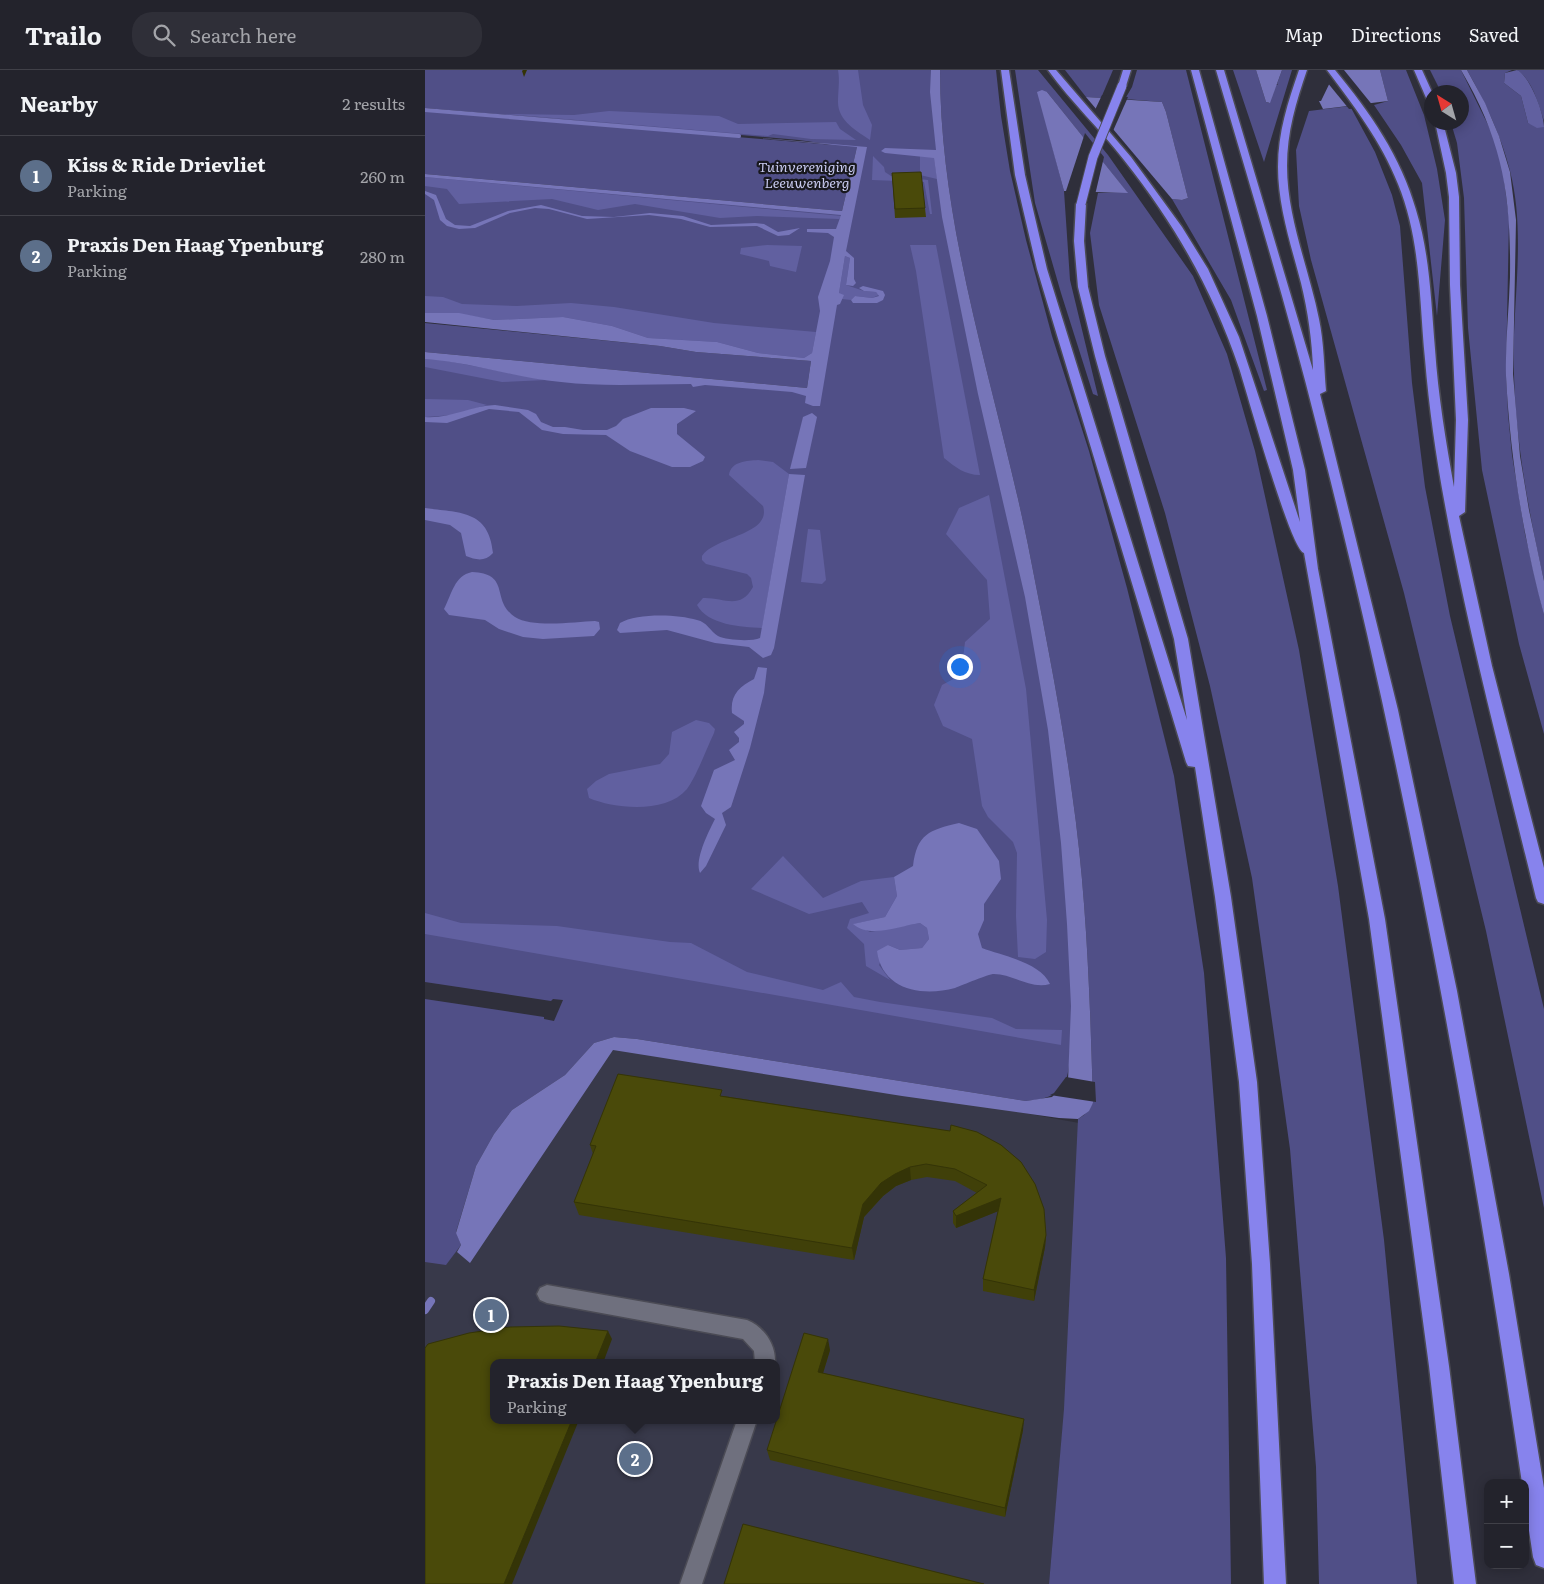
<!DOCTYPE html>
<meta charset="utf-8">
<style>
body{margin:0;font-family:Literata,serif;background:#2f2f38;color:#f1f3f6}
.controls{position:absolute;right:15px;bottom:15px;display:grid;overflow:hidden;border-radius:10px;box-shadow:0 2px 12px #0003}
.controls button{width:45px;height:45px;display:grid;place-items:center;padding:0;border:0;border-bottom:1px solid #404048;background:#23232c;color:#f1f3f6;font:25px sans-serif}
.compass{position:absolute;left:999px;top:15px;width:45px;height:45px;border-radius:50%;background:#23232c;box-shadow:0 2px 12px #0003;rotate:323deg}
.you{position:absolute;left:534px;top:596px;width:18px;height:18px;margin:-12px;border:4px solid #fff;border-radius:50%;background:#1a73e8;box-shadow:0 0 0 8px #1a73e833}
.badge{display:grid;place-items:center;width:32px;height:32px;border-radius:50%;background:#ea580c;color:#fff;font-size:16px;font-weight:700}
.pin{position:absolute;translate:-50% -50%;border:2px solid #fff;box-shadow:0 1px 5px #0006}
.popup{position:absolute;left:65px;top:1289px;width:290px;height:65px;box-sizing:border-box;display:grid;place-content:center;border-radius:10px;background:#23232c;filter:drop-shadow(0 1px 4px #0005);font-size:16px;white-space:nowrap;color:#a3a4a9}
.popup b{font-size:19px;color:#f1f3f6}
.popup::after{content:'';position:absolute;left:50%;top:100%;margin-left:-10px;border:10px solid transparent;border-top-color:#23232c}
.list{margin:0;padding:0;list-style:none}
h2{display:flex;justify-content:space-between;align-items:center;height:65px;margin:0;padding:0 20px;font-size:21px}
h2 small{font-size:16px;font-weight:400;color:#a3a4a9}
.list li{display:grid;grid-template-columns:32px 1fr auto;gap:15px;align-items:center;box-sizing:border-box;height:80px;padding:0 20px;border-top:1px solid #404048}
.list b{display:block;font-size:19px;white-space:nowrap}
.list p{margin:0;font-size:16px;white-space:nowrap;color:#a3a4a9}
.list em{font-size:16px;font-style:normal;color:#a3a4a9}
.icon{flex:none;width:28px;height:28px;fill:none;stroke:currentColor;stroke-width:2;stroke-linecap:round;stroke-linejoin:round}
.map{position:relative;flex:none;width:1119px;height:1514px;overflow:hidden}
header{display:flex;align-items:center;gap:30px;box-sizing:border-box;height:70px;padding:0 25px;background:#23232c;border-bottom:1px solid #404048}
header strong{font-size:24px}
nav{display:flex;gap:28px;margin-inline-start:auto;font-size:18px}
.search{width:350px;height:45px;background:#2f2f38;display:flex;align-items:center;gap:12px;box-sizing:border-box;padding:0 18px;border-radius:20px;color:#a3a4a9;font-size:19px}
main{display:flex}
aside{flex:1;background:#23232c}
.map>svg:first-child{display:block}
.built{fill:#38394a;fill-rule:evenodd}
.green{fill:#504f87}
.forest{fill:#6160a0}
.water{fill:#7675b8}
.pier{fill:#2f2f3b}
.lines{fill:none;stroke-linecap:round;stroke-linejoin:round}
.stream-far1{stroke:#7675b8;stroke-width:4}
.stream{stroke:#7675b8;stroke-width:8}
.street-casing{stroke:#4b4b55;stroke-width:3}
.highway-casing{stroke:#4b4b55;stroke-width:3}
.street{fill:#6f707e;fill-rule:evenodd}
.highway{fill:#8783ed;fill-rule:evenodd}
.highway-bridge-casing{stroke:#4b4b55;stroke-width:11;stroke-linecap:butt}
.highway-bridge{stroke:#8783ed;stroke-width:9}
.wall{fill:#404009}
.shaded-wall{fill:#343407}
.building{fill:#4a4a0a;stroke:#343407}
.labels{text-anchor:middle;stroke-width:4.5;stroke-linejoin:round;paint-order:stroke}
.far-park-label{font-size:14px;font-style:italic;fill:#c9cbf1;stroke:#18181d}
</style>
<header>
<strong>Trailo</strong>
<div class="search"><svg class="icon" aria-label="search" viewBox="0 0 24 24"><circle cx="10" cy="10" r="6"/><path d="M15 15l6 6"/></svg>Search here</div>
<nav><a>Map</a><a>Directions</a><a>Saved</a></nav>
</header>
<main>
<aside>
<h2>Nearby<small>2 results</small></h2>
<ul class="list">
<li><span class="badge" style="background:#5c6f8a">1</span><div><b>Kiss &amp; Ride Drievliet</b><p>Parking</p></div><em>260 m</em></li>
<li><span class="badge" style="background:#5c6f8a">2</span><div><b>Praxis Den Haag Ypenburg</b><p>Parking</p></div><em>280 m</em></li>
</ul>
</aside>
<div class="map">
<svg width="1119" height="1514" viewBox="0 0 1119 1514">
<rect width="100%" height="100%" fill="#2f2f3b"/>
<path class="built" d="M124 956 665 1055 624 1514H0V1149ZM69 1293H351V1350H69Z"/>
<g class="green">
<path d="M0 0H511L525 150 565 340 643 747 658 981 645 980C644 1016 638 1028 601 1031L212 969 189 967 169 973 140 1005 87 1040 69 1064 51 1096 31 1162 36 1175 21 1195 0 1192V929L119 947V949L129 951 138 930 128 929 126 931 0 912V284L388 321 393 291 0 251V106L427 144 432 77 417 141 0 104V41L409 75 374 70 0 38Z"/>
<path d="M515 0H571L576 46 585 101 601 170 627 266 664 381 702 518 749 706 779 903 801 1188 806 1514H624L639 1339 653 1049 659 1045 668 1033C665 930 662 826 647 723 636 640 619 557 603 475 571 318 515 162 515 0Z"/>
<path d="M590 0H613L683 85 768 206 802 284 830 381 874 580 913 816 959 1170 992 1514H894L891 1397 865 1079 827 808 785 616 740 443 674 235 665 163 673 123 702 122 622 22H613L639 121 645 210 673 326 668 324 636 223 610 133Z"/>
<path d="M640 0H688L676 28 661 27Z"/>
<path d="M712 0H761L842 320 839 321 806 230 747 129 757 130 763 128 741 42 737 32 700 29 707 17Z"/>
<path d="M808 0H831L841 32 844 33 851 15H853L852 14 857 0H867L839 92Z"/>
<path d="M955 0H981L999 45 1012 99 1020 150 1012 246 997 113 976 75 949 35 963 31Z"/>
<path d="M1005 0H1036L1069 67 1078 102 1084 149 1081 303 1083 344 1087 385 1100 464 1119 545V664L1094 574 1057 400 1043 258 1039 128 1032 73 1026 53 1036 52V22H1016Z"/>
<path d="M1042 0H1087L1080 3 1079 13 1096 26 1103 53 1119 57V511C1104 443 1091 375 1089 305 1086 238 1102 167 1085 101 1076 65 1060 32 1042 0Z"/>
<path d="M1092 0H1119V51C1114 35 1107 9 1092 0Z"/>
<path d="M925 36 950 82 967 125 975 156 987 313 1000 417 1025 546 1119 939V1138L1061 861 979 523 886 190 874 136 871 80 884 41Z"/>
<path d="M0 253 235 276 271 282 386 291 382 318 0 282Z"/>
</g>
<g class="forest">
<path d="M413 0H433L438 35 447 55 445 70C432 61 413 51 413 32 413 21 415 11 413 0Z"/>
<path d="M1092 0C1105 6 1119 43 1119 57L1112 58 1103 53 1096 26 1079 13 1080 3Z"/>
<path d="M184 41 294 46 313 54 411 52 415 59 431 70 386 69 348 64 343 66 80 44 149 45Z"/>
<path d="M448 86 459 97 460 102 466 106 503 110 507 144H505L499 112 447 110Z"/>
<path d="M495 86 509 87 512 109 495 105Z"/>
<path d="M0 107 417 146 414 149 332 146 295 148 210 134 173 140 127 129 34 134 22 119 0 116Z"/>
<path d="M342 175 377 176 371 202 345 196 344 191 315 184 316 178Z"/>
<path d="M485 175H511L555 405C540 405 530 397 519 388L491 201Z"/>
<path d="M420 186 425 188 421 215 439 221 451 222 454 225 447 228 430 226 426 230 417 229 414 223Z"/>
<path d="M0 226 18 227 37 234 92 236 146 233 189 237 289 253 391 262 387 283 379 288 333 283 292 272 223 268 187 256 138 247 69 250 35 244 0 243Z"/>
<path d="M0 289 17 290 121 310 77 312 0 297Z"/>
<path d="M0 329 43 330 62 335 28 345 0 347Z"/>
<path d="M333 390 348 392 364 404 337 558C316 557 283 555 272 535L278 528C298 527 315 541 328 517L326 508 322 504 281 494 277 490V486C290 466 347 465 338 436L304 405C306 391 322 391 333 390Z"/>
<path d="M564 425 601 619 622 850 621 882 610 889 593 887 591 846 592 783 588 772 563 747 557 736 547 669 518 656 509 635 517 615 536 605 540 572 565 549 562 510 521 464 534 438Z"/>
<path d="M383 459 395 460 401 510 397 514 376 512Z"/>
<path d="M271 650 284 653 290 659 289 663C282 678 271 707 262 719 241 744 190 739 164 728L162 719 171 711 184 704 235 694 244 684 247 662Z"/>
<path d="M358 786 398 828 436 811 469 807 472 826 460 847 429 854 445 862 495 853 502 858 504 869 497 878 475 880 463 875 454 895 465 910 441 896 439 874 422 858 425 849 444 843 437 832 384 844 326 819Z"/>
<path d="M0 843 36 853 132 856 245 872 266 873 322 902 398 920 416 912 429 927 455 932 567 948 591 959 637 960 636 975 0 864Z"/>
</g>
<g class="water">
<path d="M506 0H515C515 162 571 318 603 475 619 557 636 640 647 723 662 826 665 930 668 1033L664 1041 653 1049 634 1048 477 1026 188 980 45 1193 32 1182 36 1175 31 1163 51 1096 69 1064 87 1040 140 1005 169 973 189 967 212 969 601 1031 627 1027 643 1011 646 936 642 854 636 773 623 660 600 527 553 324 517 147 509 88 460 83 456 81 460 78 511 80 505 22Z"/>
<path d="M831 0H857L845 33 841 32Z"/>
<path d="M911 0H955L963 31 898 39 894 31H896Z"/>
<path d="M1036 0H1042L1060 33 1074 66 1085 102 1091 150 1088 304 1095 386 1104 440 1119 511V545C1098 467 1085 386 1081 306 1080 273 1084 240 1085 207 1086 125 1078 72 1036 0Z"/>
<path d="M617 20 622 22 703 123 639 121 612 22Z"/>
<path d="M661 27 737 32 741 42 763 128 757 130 747 129Z"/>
<path d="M314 66 442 77 421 181 429 188V209L431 213 428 216 421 215 425 188 420 186 414 223 419 225 415 234 412 235 395 336H388L380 333 381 326 367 322 280 315 268 317 266 314C222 314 179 317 136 312 90 308 46 292 0 289V282L382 318 386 291 271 282 235 276 0 252V243H34L69 250 138 247 187 256 223 268 292 272 333 283 379 288 387 283 395 241 393 227 405 191 409 167 403 163 382 162V159H411L416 145 0 107V104L417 141 432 77Z"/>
<path d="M0 121 11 125 21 149 30 155 45 156 83 141 116 135 157 146 189 147 225 143 258 146 286 155 330 153 339 154 353 162 375 158 364 165 353 166 332 156 285 157 256 149 224 145 162 149 124 139 110 138 85 143 50 158 34 159 22 156 15 150 9 130 0 124Z"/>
<path d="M438 216 458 221 460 225 458 230 452 233H428L426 230 430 226 447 228 454 226 451 222 439 221 434 218Z"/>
<path d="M70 335 103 340 111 344 116 352 128 357H140L158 360H182L191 356 198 349 226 338H259L271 341 252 354V364L280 387 278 391 265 397H247L205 381 181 365 138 364 117 360 94 342 64 339 22 353 0 352V347C25 349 45 336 70 335Z"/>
<path d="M387 343 392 347 381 398 365 399 378 347Z"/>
<path d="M364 404 380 405 349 578 346 585 338 588 324 577 290 573 242 560 195 563 192 560 195 553C212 543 252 544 272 550 282 552 285 561 293 566 301 570 326 572 335 568Z"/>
<path d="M0 438C33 443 64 439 68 483 60 492 51 490 41 486L36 463 25 455 0 450Z"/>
<path d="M47 502C87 504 65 530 90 547 107 558 150 552 170 551L174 552 175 559 169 566 118 569 98 567 74 559 60 550 24 545 19 539C27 524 29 506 47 502Z"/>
<path d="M333 597 342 598 339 623 325 678 306 737 297 743 301 755 281 796 275 803C269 790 284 761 290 749L281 743 276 736 289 700 310 690 304 680 314 672V668L309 662 319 654V651L307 643C305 625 314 617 329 609Z"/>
<path d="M534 753 552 759 574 791 576 809 559 834V850L553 864 557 878C578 886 615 892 625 914 606 920 588 904 569 904 563 904 538 915 530 918 497 927 457 920 452 881L463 875 475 880 497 878 504 869 502 858 495 853C474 856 445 869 428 854L460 847 472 826 469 807 488 796C492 764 504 760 534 753Z"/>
</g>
<g class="pier">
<path d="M908 0H919L949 37 924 39 902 12Z"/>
<path d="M677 25 703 27 688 61 670 40Z"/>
<path d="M660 63 679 87 670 125 640 124Z"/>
<path d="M641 1007 670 1012 671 1032 625 1025 629 1023Z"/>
</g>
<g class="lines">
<path class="stream-far1" d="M0 40 314 66"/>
<path class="stream" d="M0 1240 6 1231"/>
<g class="street-casing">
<g id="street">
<path d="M122 1215 322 1250C339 1257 351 1274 350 1293H330L329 1281 318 1269 122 1233 115 1230 112 1224 115 1218Z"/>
<path d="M312 1350H332L277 1514H255Z"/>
</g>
</g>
<g class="highway-casing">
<g id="highway">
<path d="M576 0H584L600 105 622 199 762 650 749 569 670 286 653 217 649 171 651 134 656 131 661 134 659 171 663 217 680 286 763 569 806 827 832 1012 845 1194 861 1514H839L827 1194 814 1012 790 827 770 697 763 696 761 692 612 199 590 105Z"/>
<path d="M623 0H631L706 87 757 157 783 199 814 267 875 452 868 400 832 246 766 0H774L842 246 880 400 893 499 960 849 1024 1296 1051 1514H1029L1004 1296 944 849 879 483C865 479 822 322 814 298 788 221 750 154 699 90 675 59 646 32 623 0Z"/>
<path d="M698 0H706L701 16 697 18 693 16Z"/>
<path d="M791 0H799L888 300C887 270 883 242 876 213 866 175 853 136 853 97 853 62 863 32 874 0H882C871 32 862 62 862 96 862 148 884 199 894 249 899 273 899 297 901 321L895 324 973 640 1032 921 1084 1204 1119 1418V1498L1111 1495 1108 1487 1100 1434V1413H1097C1045 1058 981 704 892 357 862 237 826 119 791 0Z"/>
<path d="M902 0H910C945 42 976 87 991 140 1005 185 1006 232 1010 279 1013 325 1021 372 1029 417L1031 350 1025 215 1024 127 1021 103 1010 52H1018L1031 103 1034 127 1035 215 1043 350 1040 442 1034 446 1067 596 1119 798V834L1113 832 1111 828C1079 697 1044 567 1020 435 1011 386 1004 338 1000 289 994 229 996 170 973 114 956 71 929 36 902 0Z"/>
<path d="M989 0H997L1007 22 1006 32 1002 30Z"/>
</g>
</g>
<use href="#street" class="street"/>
<use href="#highway" class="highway"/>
<g class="highway-bridge-casing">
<path id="highway-bridge" d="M656 134 668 87 697 16"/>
</g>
<use href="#highway-bridge" class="highway-bridge"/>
</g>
<g class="wall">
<path d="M467 103 500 138 501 147 470 148Z"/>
<path d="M298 1026 525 1061 621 1165 620 1177 609 1231 558 1221V1209L573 1141 531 1158 528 1153V1141L552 1123 530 1111 502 1107 486 1110 471 1116 458 1126 439 1147 429 1190 154 1145 149 1132 168 1084 165 1075Z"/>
<path d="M405 1280 398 1303 598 1360 580 1447 345 1390 342 1380Z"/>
</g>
<g class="shaded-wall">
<path d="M98 0H102L99 7 97 1Z"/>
<path d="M485 1097 486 1110 471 1116 458 1126 439 1147 429 1190 427 1178 438 1134 456 1113 470 1104Z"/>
<path d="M576 1128V1140L531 1158V1146Z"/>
<path d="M621 1165 620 1177 609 1231V1220Z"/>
<path d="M183 1261 187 1269 178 1293H170Z"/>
<path d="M403 1269 405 1280 395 1313 393 1302Z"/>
<path d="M599 1349 598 1360 580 1447V1438Z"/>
<path d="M147 1350H154L87 1514H79Z"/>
</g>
<g class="building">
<path d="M496 102 500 138 470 139 467 103Z"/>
<path d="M193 1004 297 1020 295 1026 525 1061 526 1055 552 1062 576 1075 596 1092 610 1114 619 1139 621 1165 609 1220 558 1209 576 1128 531 1146 528 1141 562 1115 530 1099 501 1094 485 1097 470 1104 456 1113 438 1134 427 1178 149 1132 171 1076 165 1075Z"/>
<path d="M134 1256 183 1261 170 1293H69V1350H147L79 1514H0V1278L3 1274 44 1263 85 1257Z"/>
<path d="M379 1263 403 1269 393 1302 599 1349 580 1438 342 1380Z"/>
<path d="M318 1454 559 1514H299Z"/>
</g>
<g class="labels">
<g class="far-park-label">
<text x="382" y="102">Tuinvereniging<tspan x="382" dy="16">Leeuwenberg</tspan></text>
</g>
</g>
</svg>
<div class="controls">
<button>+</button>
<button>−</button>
</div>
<svg class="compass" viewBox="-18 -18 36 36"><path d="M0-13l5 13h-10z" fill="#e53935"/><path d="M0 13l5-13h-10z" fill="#a3a4a9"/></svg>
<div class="you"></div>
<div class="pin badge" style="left:66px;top:1245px;background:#5c6f8a">1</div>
<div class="pin badge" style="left:210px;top:1389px;background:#5c6f8a">2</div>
<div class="popup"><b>Praxis Den Haag Ypenburg</b>Parking</div>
</div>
</main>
